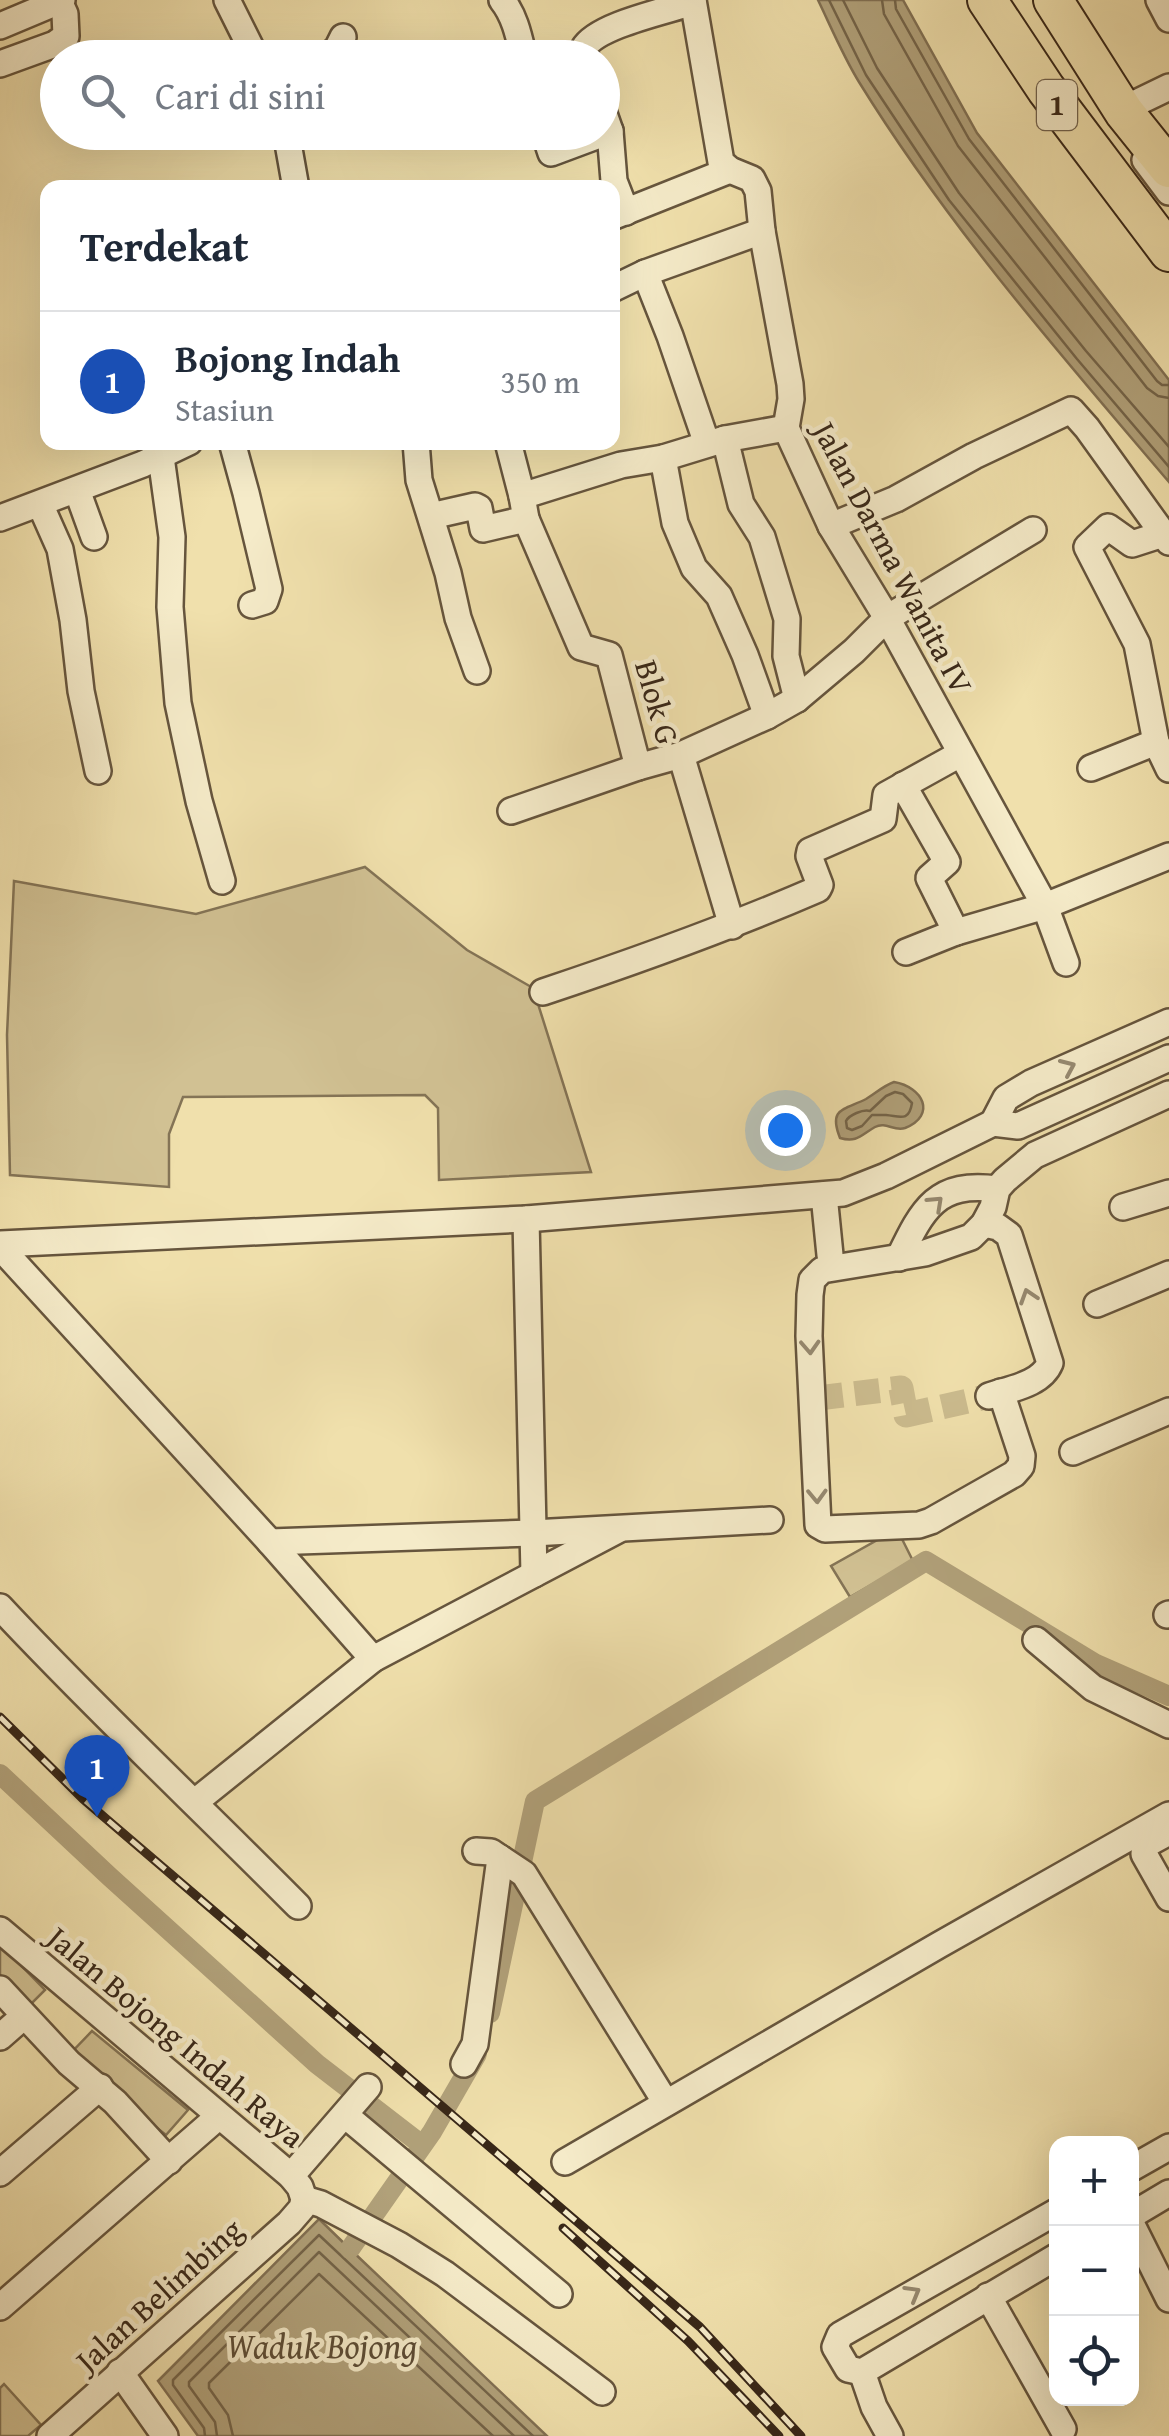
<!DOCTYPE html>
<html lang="id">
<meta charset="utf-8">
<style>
body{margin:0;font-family:"Gentium Book Plus",serif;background:#f2f2f3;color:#1f2937}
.controls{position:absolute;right:30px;bottom:30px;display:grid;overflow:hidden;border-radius:20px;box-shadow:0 10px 40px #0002}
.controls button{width:90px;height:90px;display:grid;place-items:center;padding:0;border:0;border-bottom:2px solid #e0e1e3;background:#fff;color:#1f2937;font:50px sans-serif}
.you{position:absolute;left:785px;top:1130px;width:35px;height:35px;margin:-25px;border:8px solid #fff;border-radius:50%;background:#1a73e8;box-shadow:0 0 0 15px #1a73e833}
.badge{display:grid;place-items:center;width:65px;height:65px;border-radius:50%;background:#0b8043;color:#fff;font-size:32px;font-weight:700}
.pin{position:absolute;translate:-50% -82px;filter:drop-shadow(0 2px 5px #0008)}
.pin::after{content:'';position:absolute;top:52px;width:35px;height:30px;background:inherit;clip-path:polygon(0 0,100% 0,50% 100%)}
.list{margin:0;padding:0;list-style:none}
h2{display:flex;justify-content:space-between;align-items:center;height:130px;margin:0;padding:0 40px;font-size:42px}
h2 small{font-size:32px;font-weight:400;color:#747a83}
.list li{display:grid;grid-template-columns:65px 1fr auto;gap:30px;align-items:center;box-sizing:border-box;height:140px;padding:0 40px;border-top:2px solid #e0e1e3}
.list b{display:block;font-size:38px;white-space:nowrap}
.list p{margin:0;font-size:32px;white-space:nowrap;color:#747a83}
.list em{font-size:32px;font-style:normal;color:#747a83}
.icon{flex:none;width:55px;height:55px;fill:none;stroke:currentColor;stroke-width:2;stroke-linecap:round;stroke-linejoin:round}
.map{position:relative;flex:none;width:1169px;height:2436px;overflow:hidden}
.search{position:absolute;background:#fff;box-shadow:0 10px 40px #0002;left:40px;top:40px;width:580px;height:110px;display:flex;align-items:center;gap:25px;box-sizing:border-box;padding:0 35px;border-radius:55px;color:#747a83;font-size:38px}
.panel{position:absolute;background:#fff;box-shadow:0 10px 40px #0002;left:40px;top:180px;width:580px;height:270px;border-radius:20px}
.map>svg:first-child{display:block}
.green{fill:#d1c193;stroke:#847456;stroke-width:2.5}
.water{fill:#b1a17a;stroke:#817053;stroke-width:2.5}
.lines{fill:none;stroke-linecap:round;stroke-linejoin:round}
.shore{stroke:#746449;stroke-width:2.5}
.canal{stroke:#b1a17a;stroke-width:20}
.minor-tunnel{stroke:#cbbb8e;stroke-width:25;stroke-dasharray:25 12;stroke-linecap:butt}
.minor-casing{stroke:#66553d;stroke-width:30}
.highway-casing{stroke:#382718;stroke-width:42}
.minor{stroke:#f5ebc9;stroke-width:25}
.highway{stroke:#f0e0ac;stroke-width:38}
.rail-casing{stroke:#382718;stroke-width:9}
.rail{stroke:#f5ebc9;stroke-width:5;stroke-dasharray:15;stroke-linecap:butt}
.oneway{stroke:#968970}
.labels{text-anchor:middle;stroke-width:9;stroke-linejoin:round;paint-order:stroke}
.shield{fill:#f5ebc9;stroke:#71624d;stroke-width:2.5}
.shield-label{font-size:30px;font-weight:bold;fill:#382718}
.street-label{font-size:32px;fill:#382718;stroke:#f5ebc9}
.water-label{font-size:35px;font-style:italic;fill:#5c4c35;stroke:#f5ebc9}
</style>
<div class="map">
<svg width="1169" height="2436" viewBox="0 0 1169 2436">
<rect width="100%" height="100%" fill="#f0e0ac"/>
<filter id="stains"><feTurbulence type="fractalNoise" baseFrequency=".002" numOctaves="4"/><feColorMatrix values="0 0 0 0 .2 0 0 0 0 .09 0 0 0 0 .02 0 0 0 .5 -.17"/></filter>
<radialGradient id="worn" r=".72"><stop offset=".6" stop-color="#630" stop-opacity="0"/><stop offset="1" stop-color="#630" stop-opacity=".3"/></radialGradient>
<g class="green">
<path d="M365 867 467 950 533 988 591 1172 439 1180 438 1108 425 1095 183 1097 169 1134V1187L10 1175 7 1035 14 881 196 914Z"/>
<path d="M897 1529 913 1561 850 1597 831 1566Z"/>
<path d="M0 1944 45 1990 21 2014 0 1993Z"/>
<path d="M92 2031 188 2110 166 2135 67 2057Z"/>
<path d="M4 2384 41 2425 28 2436H0V2388Z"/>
</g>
<g class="water">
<path d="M818 0H903L977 133 1169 380V482C1060 354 948 226 859 82 843 56 831 27 818 0Z"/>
<path d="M894 1082C923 1087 937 1115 905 1128 894 1132 886 1121 875 1127 861 1135 857 1143 840 1138 828 1108 844 1110 866 1099 876 1093 883 1086 894 1082Z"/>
<path d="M319 2219 350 2249 547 2436H198L158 2381Z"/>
</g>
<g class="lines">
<g class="shore">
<path d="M829 0 866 75 949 200 1077 359 1169 467"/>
<path d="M843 0 877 68 959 193 1086 351 1169 447"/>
<path d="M882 0 884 14 958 146 1147 388 1158 396 1169 398"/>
<path d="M895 0 896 9 969 139 1157 381 1162 385H1169"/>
<path d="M895 1092 903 1094 912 1103C909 1123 899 1116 886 1115 881 1115 876 1115 872 1115L862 1126 852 1130 847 1128 846 1121C849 1115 863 1109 870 1111L886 1096Z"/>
<path d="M205 2436 204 2428 173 2385V2380L319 2235 533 2436"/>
<path d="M217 2436 215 2422 189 2386V2382L319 2252 514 2436"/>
<path d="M233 2436 228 2415 209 2388V2383L319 2274 493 2436"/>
</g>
<g class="canal">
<path d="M0 1774 110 1877 317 2064 422 2145"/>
<path d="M490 2013 535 1801 926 1561 1096 1664 1169 1696"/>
<path d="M350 2249 432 2132 477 2054"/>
</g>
<path class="minor-tunnel" d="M818 1398 901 1388 906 1415 986 1397"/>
<g class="minor-casing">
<g id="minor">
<path d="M227 0 256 58"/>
<path d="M502 0C515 16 519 37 524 58"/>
<path d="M693 0 721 162 730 170 752 179 758 191 762 231 790 384 791 399 786 428 831 526 887 618 1045 906 1066 963"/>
<path d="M1159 0 1169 19"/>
<path d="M0 26 62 0"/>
<path d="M324 58 337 49 343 37"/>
<path d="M586 58 584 48C597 25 667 11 693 2"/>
<path d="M0 64 55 44 66 36 65 14 59 1"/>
<path d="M1124 112 1136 103 1169 87"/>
<path d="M610 131 614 181 626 212"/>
<path d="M286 132 296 188"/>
<path d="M544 132 551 153 610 131 602 108"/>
<path d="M1145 160 1169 192"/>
<path d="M612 217 730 170"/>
<path d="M645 273 670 336 707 444"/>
<path d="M612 289 645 273 762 231"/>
<path d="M725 439 741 504 762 537 787 619 786 656 797 699"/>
<path d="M232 442 246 493 269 589 265 601 252 605"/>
<path d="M416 442 419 480 448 573 458 618 477 671"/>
<path d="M508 442 522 496"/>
<path d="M161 457 172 537 170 607 178 703 199 801 222 881"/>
<path d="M663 458 675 523 694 568 719 596 745 655 767 716"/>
<path d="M77 490 94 537"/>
<path d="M40 504 60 549 73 620 81 691 98 771"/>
<path d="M431 516 475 506 479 508 483 529 526 519 522 496 621 465 663 458 725 439 786 428"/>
<path d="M0 518 143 464 189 442"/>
<path d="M526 519 581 647 609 655 638 767 681 755 767 716 797 699 854 651 887 618 1033 530"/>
<path d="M831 526 896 499 974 456 1071 410 1087 428 1169 542"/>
<path d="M1163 534 1132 544 1108 527 1087 547 1137 644 1156 742 1169 769"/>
<path d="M681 755 732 926"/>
<path d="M1091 768 1156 742"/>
<path d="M903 785 947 862 929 878 956 932"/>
<path d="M511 811 638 767"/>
<path d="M906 952 956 932 1045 906 1169 856"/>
<path d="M543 992C636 961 728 928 818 889L820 885 809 856 810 851 883 819 886 795 960 754"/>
<path d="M993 1123 1006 1098 1031 1083 1169 1022"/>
<path d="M824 1195 830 1255"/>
<path d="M1123 1207 1169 1193"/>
<path d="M526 1219 534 1574"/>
<path d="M984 1224 998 1227 1009 1235 1050 1363C1041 1385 1009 1389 989 1396"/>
<path d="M0 1244 526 1219 843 1193 886 1176 993 1123 1018 1126 1169 1058"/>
<path d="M0 1247 270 1542 373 1659"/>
<path d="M899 1258C923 1208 937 1181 997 1189"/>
<path d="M1097 1304 1169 1274"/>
<path d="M1001 1392 1022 1456 1021 1466 1014 1474 931 1521 919 1525 825 1529 818 1525 809 1336 810 1295 812 1280 822 1270 925 1253 971 1237 984 1224 993 1207 997 1189 1005 1180 1035 1155 1169 1094"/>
<path d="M1073 1452 1169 1411"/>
<path d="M270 1542 533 1533 770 1520"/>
<path d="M0 1607C96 1710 199 1806 298 1906"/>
<path d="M1167 1615 1169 1614"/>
<path d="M1036 1640 1093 1688 1169 1725"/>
<path d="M195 1802 373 1659 618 1530"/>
<path d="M1169 1832 1145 1845 1144 1854 1169 1898"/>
<path d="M476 1851 491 1852 524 1874 666 2103"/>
<path d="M0 1930 291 2176 300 2187 304 2199"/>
<path d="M0 1989 69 2063 115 2102 169 2161"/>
<path d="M0 2037 24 2016"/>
<path d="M464 2064 475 2044 500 1858"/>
<path d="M345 2115 559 2294"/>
<path d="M565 2162 939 1945 1169 1815"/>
<path d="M1132 2168 1169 2147"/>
<path d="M0 2173 100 2087"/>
<path d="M291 2176 368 2087"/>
<path d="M304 2199 321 2204 399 2245 445 2274 602 2392"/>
<path d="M1056 2212 840 2335 835 2347 848 2369 862 2372 1056 2257"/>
<path d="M1132 2215 1169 2193"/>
<path d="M1132 2225 1169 2299"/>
<path d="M988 2296 1063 2429"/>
<path d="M0 2307 218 2117"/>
<path d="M120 2372 165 2436"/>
<path d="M862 2372 874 2407 890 2436"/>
<path d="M50 2436 289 2223 302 2208 304 2199"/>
</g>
</g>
<g class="highway-casing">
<g id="highway">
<path d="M987 0 1046 89 1169 252"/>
<path d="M1053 0 1124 112 1169 168"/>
</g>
</g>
<use href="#minor" class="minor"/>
<use href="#highway" class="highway"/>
<g class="rail-casing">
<g id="rail">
<path d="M0 1717 83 1799 700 2327 801 2436"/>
<path d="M563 2228 688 2341 779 2436"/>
</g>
</g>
<use href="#rail" class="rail"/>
</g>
<defs><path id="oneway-chevron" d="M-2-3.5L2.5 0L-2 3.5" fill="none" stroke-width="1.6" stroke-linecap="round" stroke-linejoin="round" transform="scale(2.5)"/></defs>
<g class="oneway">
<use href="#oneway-chevron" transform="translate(1068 1067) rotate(-24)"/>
<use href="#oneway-chevron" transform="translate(936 1203) rotate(-43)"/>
<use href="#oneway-chevron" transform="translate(1028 1296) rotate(-108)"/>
<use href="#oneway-chevron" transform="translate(810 1347) rotate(87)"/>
<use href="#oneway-chevron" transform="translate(817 1496) rotate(88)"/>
<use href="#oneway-chevron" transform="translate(913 2293) rotate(-30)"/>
</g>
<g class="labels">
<rect class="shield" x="1037" y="80" width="40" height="50" rx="8"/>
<g class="shield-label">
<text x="1057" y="115">1</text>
</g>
<g class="street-label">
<text transform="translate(893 558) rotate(62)" y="11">Jalan Darma Wanita IV</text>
<text transform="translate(657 702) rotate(74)" y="11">Blok G</text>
<text transform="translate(176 2037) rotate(40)" y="11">Jalan Bojong Indah Raya</text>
<text transform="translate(159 2295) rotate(-42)" y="11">Jalan Belimbing</text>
</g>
<g class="water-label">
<text x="322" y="2358">Waduk Bojong</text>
</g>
</g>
<rect width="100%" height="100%" filter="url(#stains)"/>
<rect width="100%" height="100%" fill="url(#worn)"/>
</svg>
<div class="controls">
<button>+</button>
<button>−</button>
<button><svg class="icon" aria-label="locate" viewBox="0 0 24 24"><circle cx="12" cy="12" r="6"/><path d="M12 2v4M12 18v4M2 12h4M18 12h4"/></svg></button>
</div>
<div class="you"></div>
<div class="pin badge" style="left:97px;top:1817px;background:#1a4fb4">1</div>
<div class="search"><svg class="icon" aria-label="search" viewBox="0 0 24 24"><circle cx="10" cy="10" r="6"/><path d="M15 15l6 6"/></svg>Cari di sini</div>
<section class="panel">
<h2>Terdekat<small></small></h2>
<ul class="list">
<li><span class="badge" style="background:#1a4fb4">1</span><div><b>Bojong Indah</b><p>Stasiun</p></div><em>350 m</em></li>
</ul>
</section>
</div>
